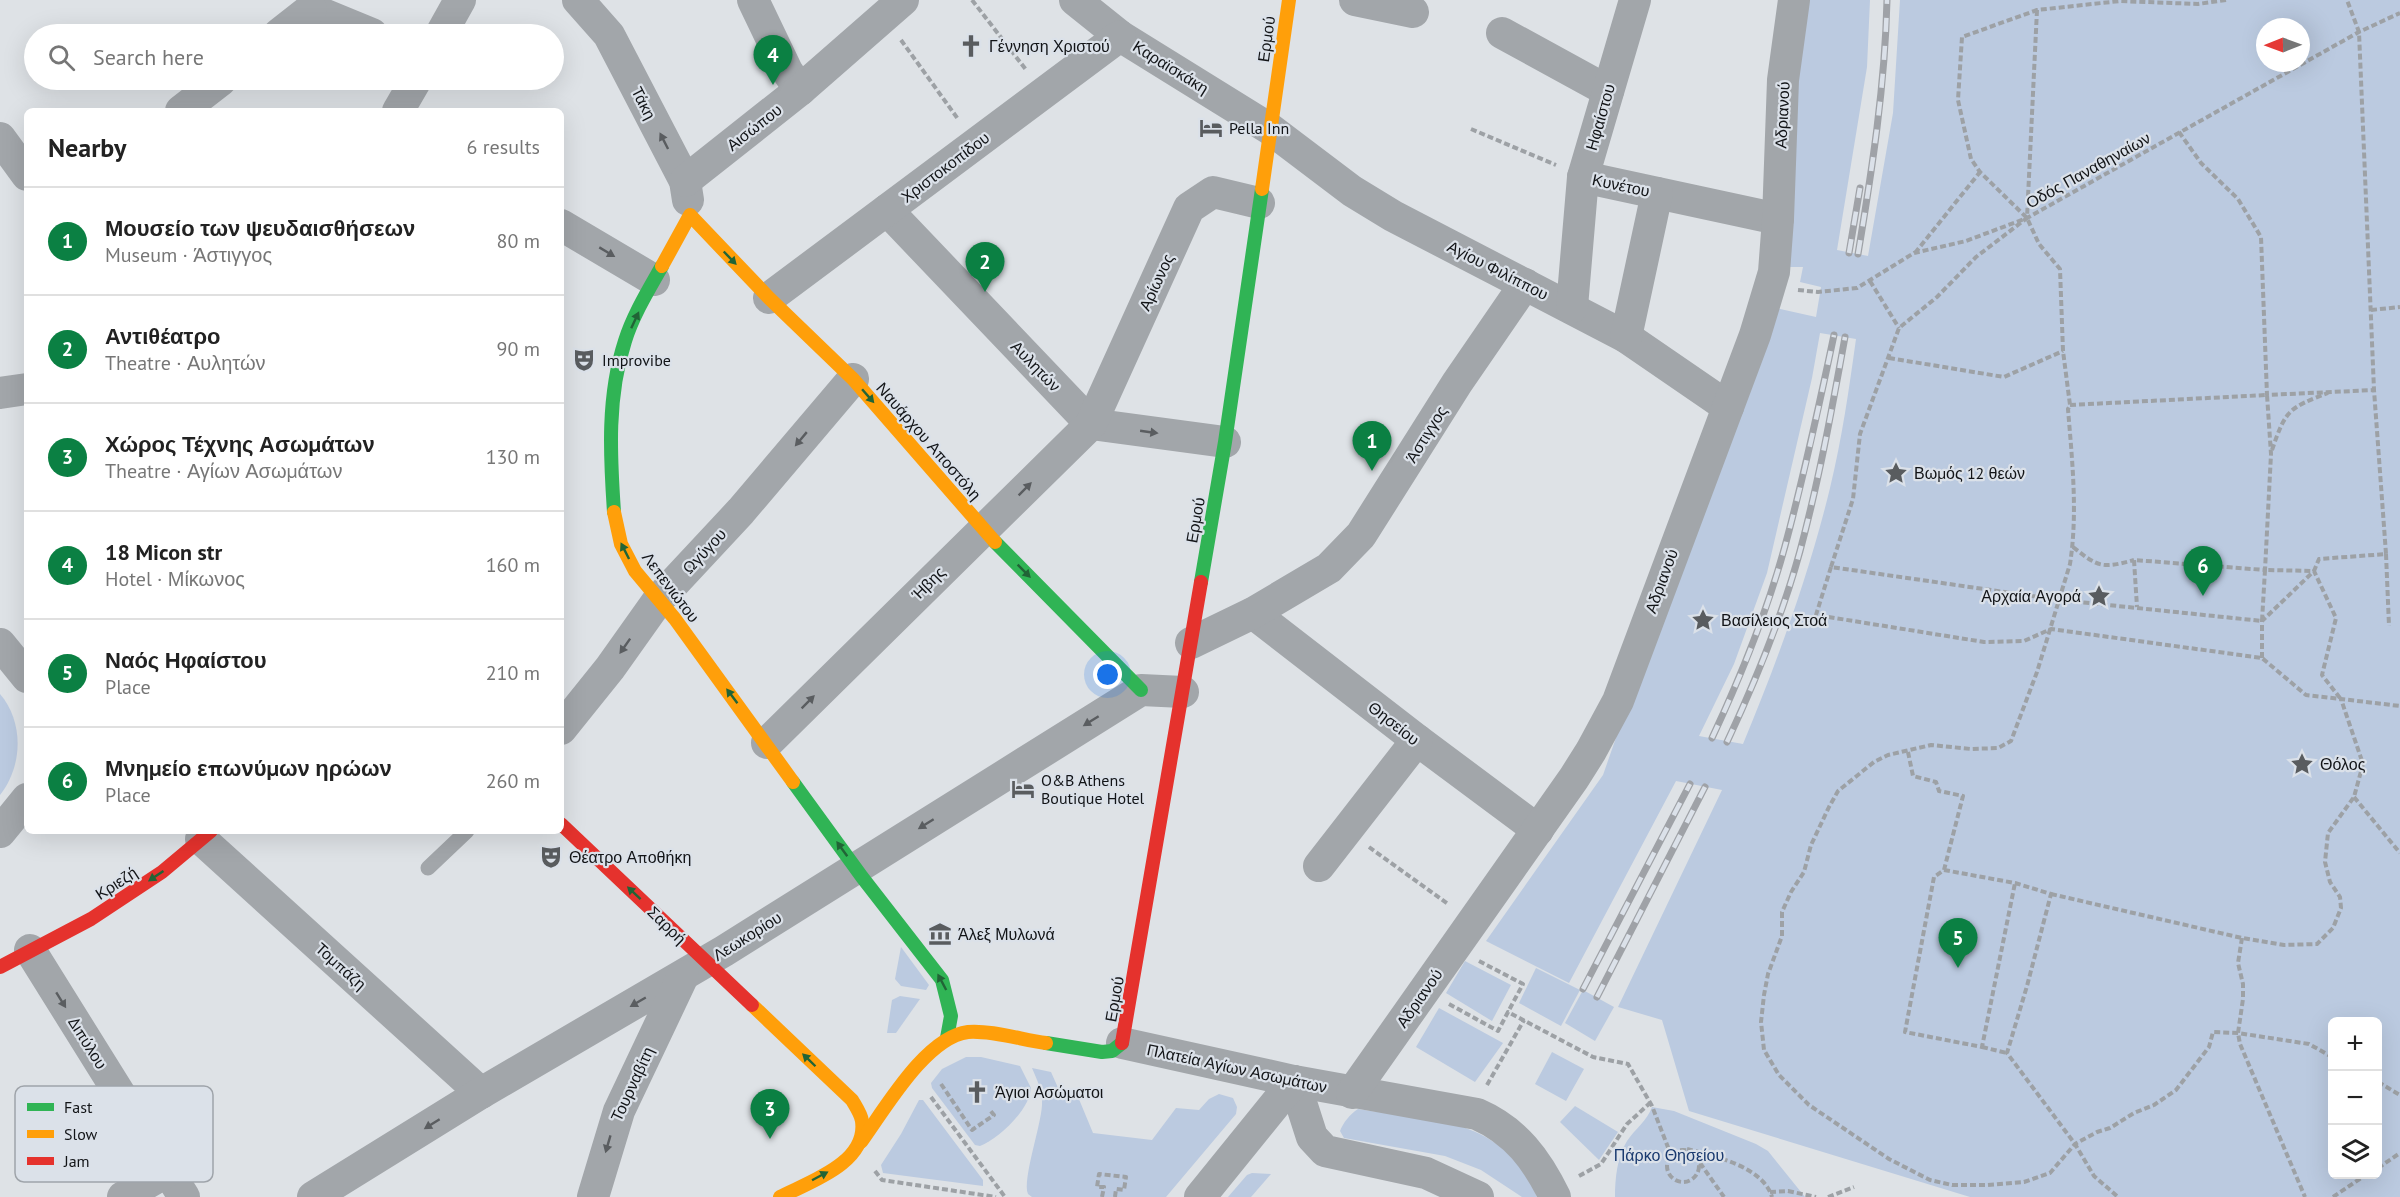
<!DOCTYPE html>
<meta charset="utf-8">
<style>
body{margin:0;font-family:"PT Sans",sans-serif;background:#f2f2f2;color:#222}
.controls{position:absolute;right:18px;bottom:18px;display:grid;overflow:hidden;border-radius:9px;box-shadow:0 6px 24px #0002}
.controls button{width:54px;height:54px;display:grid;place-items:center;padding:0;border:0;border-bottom:2px solid #e0e0e0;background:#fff;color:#222;font:30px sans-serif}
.compass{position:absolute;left:2256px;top:18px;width:54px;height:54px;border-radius:50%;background:#fff;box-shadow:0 6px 24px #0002;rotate:269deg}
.you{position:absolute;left:1108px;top:675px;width:21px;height:21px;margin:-15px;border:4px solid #fff;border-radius:50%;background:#1a73e8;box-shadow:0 0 0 9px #1a73e833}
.badge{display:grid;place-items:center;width:39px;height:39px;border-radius:50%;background:#0b8043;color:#fff;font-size:20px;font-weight:700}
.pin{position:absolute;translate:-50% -50px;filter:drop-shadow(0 2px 3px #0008)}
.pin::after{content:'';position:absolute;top:32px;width:21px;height:18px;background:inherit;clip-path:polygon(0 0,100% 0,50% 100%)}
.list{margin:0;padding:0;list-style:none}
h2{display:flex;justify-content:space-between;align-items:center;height:78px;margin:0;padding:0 24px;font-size:26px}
h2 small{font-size:20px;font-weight:400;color:#767676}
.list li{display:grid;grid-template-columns:39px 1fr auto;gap:18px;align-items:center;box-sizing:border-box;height:108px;padding:0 24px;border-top:2px solid #e0e0e0}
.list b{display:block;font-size:22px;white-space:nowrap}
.list p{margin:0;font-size:20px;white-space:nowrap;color:#767676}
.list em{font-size:20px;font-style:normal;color:#767676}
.icon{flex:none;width:33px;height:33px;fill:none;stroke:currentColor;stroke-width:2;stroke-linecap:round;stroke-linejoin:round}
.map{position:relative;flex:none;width:2400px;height:1197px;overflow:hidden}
.search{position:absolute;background:#fff;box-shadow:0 6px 24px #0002;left:24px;top:24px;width:540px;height:66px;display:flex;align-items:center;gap:15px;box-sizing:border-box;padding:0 21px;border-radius:33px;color:#767676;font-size:22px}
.panel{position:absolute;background:#fff;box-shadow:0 6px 24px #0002;left:24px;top:108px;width:540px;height:726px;border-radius:9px}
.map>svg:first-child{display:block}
.green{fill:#bbcae0;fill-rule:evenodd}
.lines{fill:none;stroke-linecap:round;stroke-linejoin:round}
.path{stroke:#9da1a5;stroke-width:4;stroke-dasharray:6 3;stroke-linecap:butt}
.lane{stroke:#a2a6aa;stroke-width:15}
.street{stroke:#a2a6aa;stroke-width:32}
.fast{stroke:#30b455;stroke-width:14}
.slow{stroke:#ff9f0a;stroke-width:14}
.jam{stroke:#e5322d;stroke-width:14}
.rail-casing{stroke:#9fa2a7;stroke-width:7}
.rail{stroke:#dbe1e9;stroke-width:4.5;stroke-dasharray:14;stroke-linecap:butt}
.oneway{fill:#5a5d60}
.oneway2{fill:#216436}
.labels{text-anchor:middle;stroke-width:4.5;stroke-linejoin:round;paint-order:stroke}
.street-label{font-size:16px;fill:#121417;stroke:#dbe1e9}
.poi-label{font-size:16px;fill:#121417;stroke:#dbe1e9;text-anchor:start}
.park-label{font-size:16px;fill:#1a3a6f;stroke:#dbe1e9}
.key{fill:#dbe1e9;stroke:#9fa4aa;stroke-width:1.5}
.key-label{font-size:16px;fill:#121417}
</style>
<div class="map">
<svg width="2400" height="1197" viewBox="0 0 2400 1197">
<rect width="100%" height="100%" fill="#dee2e6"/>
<g class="green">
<path d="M1800 0H1870L1867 67 1837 250 1868 256 1893 113 1900 0H2400V1197H1970L1689 1111 1662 1020 1618 1007 1722 790 1676 781 1569 983 1486 941 1603 775 1767 306 1816 317 1821 287 1800 282 1803 267H1779ZM2265 27H2301V63H2265ZM1820 333 1856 339C1849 389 1842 439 1830 488 1809 575 1777 662 1743 744L1699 736 1734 664 1767 573 1812 378ZM2332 1022H2378V1174H2332Z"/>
<path d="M0 694C24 722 23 766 0 795Z"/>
<path d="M901 947 929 985 926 990 901 986 895 979Z"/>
<path d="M1465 961 1511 985 1492 1021 1446 993Z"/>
<path d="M1536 968 1580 990 1561 1026 1519 1003Z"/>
<path d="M1583 990 1614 1007 1595 1041 1565 1023Z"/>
<path d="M900 996 920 999 896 1033H887L892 1000Z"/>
<path d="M1439 1008 1503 1043 1475 1082 1416 1047Z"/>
<path d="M1552 1052 1584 1069 1566 1101 1535 1084Z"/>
<path d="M966 1057H981L1020 1066 1031 1088C1030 1109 999 1139 980 1146L975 1145 932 1088 931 1083 942 1069Z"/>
<path d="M1032 1068 1051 1072 1059 1090 1076 1092 1093 1133 1152 1140 1176 1108 1199 1110 1209 1099 1219 1094 1233 1098 1237 1107 1236 1114 1166 1197H1032L1028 1194C1022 1180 1041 1126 1042 1105 1043 1092 1037 1080 1032 1068Z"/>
<path d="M919 1100H923L983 1180V1186L883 1173 881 1165 901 1134Z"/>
<path d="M1575 1106 1618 1132 1599 1160 1560 1122Z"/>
<path d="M1652 1107 1674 1111 1756 1144 1768 1151 1805 1197H1615C1615 1179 1617 1157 1627 1141 1635 1129 1647 1121 1652 1107Z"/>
<path d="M1358 1109C1433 1121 1503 1116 1537 1197H1522L1481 1170 1445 1156 1344 1138 1340 1131C1343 1123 1350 1114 1358 1109Z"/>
<path d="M1252 1173 1271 1174 1251 1197H1228L1247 1175Z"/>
</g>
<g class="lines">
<g class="path">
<path d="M972 0 1027 71"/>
<path d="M2226 0 2198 4 2120 1 2037 10 1962 37 1958 100 1971 159 1980 172 2027 218 2039 244 2060 269 2063 351 2070 405 2068 409C2072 459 2078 513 2070 564L2037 672 2011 741 1998 748 1971 749 1931 745 1888 755 1874 762 1838 791 1829 807 1811 845 1804 872 1791 892 1782 912V936L1768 974 1764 995 1761 1022 1764 1050 1779 1075 1809 1105 1889 1159 1930 1180 1952 1185H1987L2024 1182 2050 1173 2075 1144 2097 1132 2110 1128 2134 1113 2154 1105 2176 1090 2209 1047 2213 1032 2238 1033 2309 1044 2332 1057"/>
<path d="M2037 10 2027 218 1976 257 1937 297 1899 328 1860 434 1853 499 1831 567 2060 600 2262 621 2265 570 2314 571 2319 559 2386 554 2374 390 2359 32 2347 0"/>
<path d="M901 40 958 119"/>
<path d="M1471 129 1556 165"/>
<path d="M2179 132 2201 163 2238 199 2261 237 2267 395 2374 390"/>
<path d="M1915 253 1980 172"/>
<path d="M1870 281 1899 328"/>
<path d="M1798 290 1818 292 1857 288 1914 253 1966 241 2027 218 2359 32 2400 13"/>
<path d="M2371 310 2400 307"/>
<path d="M1889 358 2004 377 2063 351"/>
<path d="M2070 405 2267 395 2271 454 2265 570 2134 560 2137 607"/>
<path d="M2272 450C2286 409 2289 408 2328 393"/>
<path d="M2073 547C2098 567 2102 569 2134 560"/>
<path d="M2386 554 2389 626"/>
<path d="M1831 567 1816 615 1984 642 2024 641 2051 629 2262 658 2306 695 2341 699"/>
<path d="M2262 658V621L2314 571 2336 618 2322 675 2340 698"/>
<path d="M1908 752 1913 776 1936 782 1939 791 1963 796 1944 870 1934 877 1905 1032 1982 1047 2015 883"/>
<path d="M2354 797 2400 853"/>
<path d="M1369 847 1448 904"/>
<path d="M1944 870 2015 883 2051 894 2027 986 2007 1053 2075 1144 2094 1176 2118 1197"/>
<path d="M2051 894 2242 938 2284 945 2317 944 2333 928 2341 908 2340 897 2330 882 2325 862 2328 833 2354 797 2363 764 2341 699 2400 706"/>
<path d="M2242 938 2238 963 2243 984V999L2238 1033 2240 1044 2305 1197"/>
<path d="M1479 961 1523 984 1508 1012"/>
<path d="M1449 1004 1498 1031 1508 1012 1593 1057 1628 1064 1652 1106 1671 1155"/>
<path d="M1982 1047 2007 1053"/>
<path d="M2378 1082 2400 1095"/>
<path d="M941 1084 972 1130 994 1115 989 1109"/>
<path d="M1487 1085 1524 1020"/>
<path d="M931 1097 1005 1197"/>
<path d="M1687 1149C1713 1156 1763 1166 1772 1197"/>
<circle cx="1683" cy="1166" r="16"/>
<path d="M1700 1163 1724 1197"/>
<path d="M2378 1168 2400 1153"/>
<path d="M875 1171 882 1180 996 1197"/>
<path d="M1579 1176 1601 1164 1627 1124 1650 1103"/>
<path d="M1770 1192 1788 1191 1816 1197"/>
<path d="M1102 1197 1104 1187H1097L1099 1174 1126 1177 1124 1190 1116 1189 1115 1197"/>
<path d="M1828 1197 1854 1187"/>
<path d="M2333 1197 2367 1174"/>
</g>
<path class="lane" d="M428 868 467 831"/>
<g class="street">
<path d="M578 0 609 35 685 181 688 200"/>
<path d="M753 0 787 71 800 90"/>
<path d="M1075 0 1120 36 1270 129 1352 191 1393 216 1626 337 1728 407"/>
<path d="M1355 0 1413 12"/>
<path d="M311 9 372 34"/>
<path d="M1502 33 1608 91"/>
<path d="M279 34 311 9"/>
<path d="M441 34 460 0"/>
<path d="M181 111 221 80"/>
<path d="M398 111 416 80"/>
<path d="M0 138 27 175"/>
<path d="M1583 177 1778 219"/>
<path d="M685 181 800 90 903 0"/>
<path d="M887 210 1091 424 1225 442"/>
<path d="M561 225 654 280"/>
<path d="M769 298 1120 36"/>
<path d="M1572 307 1583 177 1635 0"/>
<path d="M1626 337 1657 193"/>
<path d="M0 393 27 389"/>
<path d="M1253 613 1417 740 1538 830"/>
<path d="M1191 643 1253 613 1329 568 1361 535 1457 383 1525 284"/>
<path d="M0 644 27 677"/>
<path d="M561 729 610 668 659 599 741 511 853 379"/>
<path d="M767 743 1091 424 1189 208 1213 192 1259 203"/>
<path d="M0 832 27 799"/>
<path d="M201 839 481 1093"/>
<path d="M1319 866 1417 740"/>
<path d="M30 950 184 1197"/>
<path d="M1122 1043 1294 1081 1477 1114C1516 1131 1537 1160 1555 1197"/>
<path d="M1294 1081 1312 1137 1325 1151 1426 1173 1478 1197"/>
<path d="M1352 1093 1574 778 1591 751 1618 701 1755 335 1774 272 1778 219 1783 80 1794 0"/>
<path d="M123 1197 168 1171"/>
<path d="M313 1197 481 1093 724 951 1141 690 1183 692"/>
<path d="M593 1197 619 1111 683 976"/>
<path d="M1200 1197 1294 1081"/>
</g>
<g class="fast">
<path d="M614 512C610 454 607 396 625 341 633 315 649 289 662 266"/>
<path d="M995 542 1141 690"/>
<path d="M1201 582 1225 442 1262 189"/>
<path d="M793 782 862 877 942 980 951 1016 947 1038"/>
<path d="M1046 1043 1102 1052 1112 1051 1122 1043"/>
</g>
<g class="slow">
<path d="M1262 189 1289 0"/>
<path d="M662 266 690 215 769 298 853 379 995 542"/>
<path d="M614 512 621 544 635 571 675 619 793 782"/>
<path d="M752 1005 852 1100C856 1107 861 1114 862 1121 868 1163 809 1182 780 1197"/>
<path d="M861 1142C885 1109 926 1037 968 1032 991 1030 1023 1040 1046 1043"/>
</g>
<g class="jam">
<path d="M561 824 752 1005"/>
<path d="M0 967 91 919 162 872 211 831"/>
<path d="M1122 1043 1201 582"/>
</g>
<g class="rail-casing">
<g id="rail">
<path d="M1849 253 1860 188"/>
<path d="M1858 254C1872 170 1885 86 1887 0"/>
<path d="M1712 738C1741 676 1767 612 1785 546 1804 476 1819 406 1834 335"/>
<path d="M1727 742C1756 680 1782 617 1800 551 1819 480 1832 409 1845 337"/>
<path d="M1583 989 1690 784"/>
<path d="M1597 997 1705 787"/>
</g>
</g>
<use href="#rail" class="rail"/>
</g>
<defs><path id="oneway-solid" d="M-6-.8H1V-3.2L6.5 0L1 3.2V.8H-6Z" transform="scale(1.5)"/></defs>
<g class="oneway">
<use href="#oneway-solid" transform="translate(664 141) rotate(-117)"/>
<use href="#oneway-solid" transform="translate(607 252) rotate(31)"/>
<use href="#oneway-solid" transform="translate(1149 432) rotate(8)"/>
<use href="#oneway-solid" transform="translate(801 439) rotate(130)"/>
<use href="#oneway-solid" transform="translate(1025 489) rotate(-45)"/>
<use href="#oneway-solid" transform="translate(625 646) rotate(125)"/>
<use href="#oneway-solid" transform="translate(808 702) rotate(-45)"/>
<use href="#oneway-solid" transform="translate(1091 721) rotate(148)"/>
<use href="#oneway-solid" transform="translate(926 824) rotate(148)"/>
<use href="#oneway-solid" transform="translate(61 1000) rotate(58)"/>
<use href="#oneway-solid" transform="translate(638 1002) rotate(150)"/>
<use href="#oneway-solid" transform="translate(432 1124) rotate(148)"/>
<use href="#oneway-solid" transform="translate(608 1144) rotate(106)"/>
</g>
<g class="oneway2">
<use href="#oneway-solid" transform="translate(730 258) rotate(46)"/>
<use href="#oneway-solid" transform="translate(635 320) rotate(-65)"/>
<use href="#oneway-solid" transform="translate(868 396) rotate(49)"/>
<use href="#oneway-solid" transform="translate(625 551) rotate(-117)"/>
<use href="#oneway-solid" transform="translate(1024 571) rotate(45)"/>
<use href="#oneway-solid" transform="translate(732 696) rotate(-127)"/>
<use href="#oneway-solid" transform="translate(842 849) rotate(-126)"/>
<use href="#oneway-solid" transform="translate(156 876) rotate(146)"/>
<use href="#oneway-solid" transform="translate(634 893) rotate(-137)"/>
<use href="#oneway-solid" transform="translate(942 982) rotate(-118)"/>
<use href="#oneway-solid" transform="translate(809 1060) rotate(-136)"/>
<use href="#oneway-solid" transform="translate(820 1176) rotate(-28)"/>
</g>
<defs>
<g id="church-bare" transform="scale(1.8)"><path d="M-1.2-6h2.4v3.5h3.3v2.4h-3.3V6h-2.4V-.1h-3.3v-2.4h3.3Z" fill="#595c5f" stroke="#dbe1e9" stroke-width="2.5" paint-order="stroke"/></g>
<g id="hotel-bare" transform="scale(1.8)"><path d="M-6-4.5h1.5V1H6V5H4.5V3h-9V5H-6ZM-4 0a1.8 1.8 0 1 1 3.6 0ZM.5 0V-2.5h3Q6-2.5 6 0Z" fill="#595c5f" stroke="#dbe1e9" stroke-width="2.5" paint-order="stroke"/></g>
<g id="theatre-bare" transform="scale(1.8)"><path d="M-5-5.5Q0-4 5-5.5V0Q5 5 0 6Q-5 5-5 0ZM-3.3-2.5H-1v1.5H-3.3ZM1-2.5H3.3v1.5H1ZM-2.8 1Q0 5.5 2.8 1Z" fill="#595c5f" stroke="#dbe1e9" stroke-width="2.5" paint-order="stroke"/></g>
<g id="sight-bare" transform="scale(1.8)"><path d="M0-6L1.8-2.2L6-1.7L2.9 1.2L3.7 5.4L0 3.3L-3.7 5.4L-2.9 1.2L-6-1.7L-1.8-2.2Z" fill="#595c5f" stroke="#dbe1e9" stroke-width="2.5" paint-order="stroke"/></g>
<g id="museum-bare" transform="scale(1.8)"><path d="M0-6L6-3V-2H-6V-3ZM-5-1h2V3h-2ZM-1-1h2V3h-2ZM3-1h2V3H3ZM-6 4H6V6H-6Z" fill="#595c5f" stroke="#dbe1e9" stroke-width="2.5" paint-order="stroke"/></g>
</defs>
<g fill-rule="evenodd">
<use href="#church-bare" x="971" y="46"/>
<use href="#hotel-bare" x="1211" y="128"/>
<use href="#theatre-bare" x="584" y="360"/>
<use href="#sight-bare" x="1896" y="473"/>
<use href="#sight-bare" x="2099" y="596"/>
<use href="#sight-bare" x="1703" y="620"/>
<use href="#sight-bare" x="2302" y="764"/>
<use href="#hotel-bare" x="1023" y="789"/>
<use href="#theatre-bare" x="551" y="857"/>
<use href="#museum-bare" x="940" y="934"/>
<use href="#church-bare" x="977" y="1092"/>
</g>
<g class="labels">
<g class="street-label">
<text transform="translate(1266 39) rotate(-82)" y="6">Ερμού</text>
<text transform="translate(1171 67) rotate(32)" y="6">Καραϊσκάκη</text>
<text transform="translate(644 103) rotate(63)" y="6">Τάκη</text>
<text transform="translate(1782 115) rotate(-87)" y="6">Αδριανού</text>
<text transform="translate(1600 117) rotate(-74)" y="6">Ηφαίστου</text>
<text transform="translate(754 127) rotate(-38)" y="6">Αισώπου</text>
<text transform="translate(945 167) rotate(-37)" y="6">Χριστοκοπίδου</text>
<text transform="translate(2088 170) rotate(-29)" y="6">Οδός Παναθηναίων</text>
<text transform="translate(1621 185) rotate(12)" y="6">Κυνέτου</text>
<text transform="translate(1498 270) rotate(27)" y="6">Αγίου Φιλίππου</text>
<text transform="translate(1156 282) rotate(-65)" y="6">Αρίωνος</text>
<text transform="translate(1036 366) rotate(46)" y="6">Αυλητών</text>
<text transform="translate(1426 434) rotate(-58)" y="6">Άστιγγος</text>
<text transform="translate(929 441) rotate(49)" y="6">Ναυάρχου Αποστόλη</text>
<text transform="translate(1195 520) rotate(-80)" y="6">Ερμού</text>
<text transform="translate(704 551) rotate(-47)" y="6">Ωγύγου</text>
<text transform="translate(1661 581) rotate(-70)" y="6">Αδριανού</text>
<text transform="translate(928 583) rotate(-45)" y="6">Ήβης</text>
<text transform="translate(671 587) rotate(53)" y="6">Λεπενιώτου</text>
<text transform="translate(1394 723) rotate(38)" y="6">Θησείου</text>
<text transform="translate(116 883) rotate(-33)" y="6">Κριεζή</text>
<text transform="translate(667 925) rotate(44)" y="6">Σαρρή</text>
<text transform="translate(747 936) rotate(-32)" y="6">Λεωκορίου</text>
<text transform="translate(341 966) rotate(42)" y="6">Τομπάζη</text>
<text transform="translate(1419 998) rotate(-55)" y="6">Αδριανού</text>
<text transform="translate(1114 999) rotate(-80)" y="6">Ερμού</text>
<text transform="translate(88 1043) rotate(58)" y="6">Διπύλου</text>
<text transform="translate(1237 1068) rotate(12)" y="6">Πλατεία Αγίων Ασωμάτων</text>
<text transform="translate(632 1084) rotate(-65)" y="6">Τουρναβίτη</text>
</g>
<g class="poi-label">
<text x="989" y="52">Γέννηση Χριστού</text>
<text x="1229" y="134">Pella Inn</text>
<text x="602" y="366">Improvibe</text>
<text x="1914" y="479">Βωμός 12 θεών</text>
<text x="2081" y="602" text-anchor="end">Αρχαία Αγορά</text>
<text x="1721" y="626">Βασίλειος Στοά</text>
<text x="2320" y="770">Θόλος</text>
<text x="1041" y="786">O&amp;B Athens<tspan x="1041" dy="18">Boutique Hotel</tspan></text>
<text x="569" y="863">Θέατρο Αποθήκη</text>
<text x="958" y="940">Άλεξ Μυλωνά</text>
<text x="995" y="1098">Άγιοι Ασώματοι</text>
</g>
<g class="park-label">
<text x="1669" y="1161">Πάρκο Θησείου</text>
</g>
</g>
<rect x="15" y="1086" width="198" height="96" rx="9" class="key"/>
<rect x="27" y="1103" width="27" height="8" fill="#30b455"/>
<rect x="27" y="1130" width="27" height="8" fill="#ff9f0a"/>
<rect x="27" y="1157" width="27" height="8" fill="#e5322d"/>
<g class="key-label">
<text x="64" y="1113">Fast</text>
<text x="64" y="1140">Slow</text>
<text x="64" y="1167">Jam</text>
</g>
</svg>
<div class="controls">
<button>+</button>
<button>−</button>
<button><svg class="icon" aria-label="layers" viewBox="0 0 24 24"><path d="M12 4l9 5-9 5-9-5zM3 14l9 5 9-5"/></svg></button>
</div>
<svg class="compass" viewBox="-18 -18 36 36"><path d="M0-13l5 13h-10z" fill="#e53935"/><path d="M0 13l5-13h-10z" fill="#767676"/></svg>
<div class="you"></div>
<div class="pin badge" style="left:1372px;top:471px">1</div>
<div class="pin badge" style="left:985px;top:292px">2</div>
<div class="pin badge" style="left:770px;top:1139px">3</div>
<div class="pin badge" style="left:773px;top:85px">4</div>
<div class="pin badge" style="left:1958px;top:968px">5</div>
<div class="pin badge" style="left:2203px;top:596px">6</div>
<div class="search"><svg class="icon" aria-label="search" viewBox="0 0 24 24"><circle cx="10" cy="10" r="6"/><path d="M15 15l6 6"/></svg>Search here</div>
<section class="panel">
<h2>Nearby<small>6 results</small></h2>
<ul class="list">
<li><span class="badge">1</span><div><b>Μουσείο των ψευδαισθήσεων</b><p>Museum · Άστιγγος</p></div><em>80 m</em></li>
<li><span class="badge">2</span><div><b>Αντιθέατρο</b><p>Theatre · Αυλητών</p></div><em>90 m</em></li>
<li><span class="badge">3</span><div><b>Χώρος Τέχνης Ασωμάτων</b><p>Theatre · Αγίων Ασωμάτων</p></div><em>130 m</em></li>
<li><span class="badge">4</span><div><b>18 Micon str</b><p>Hotel · Μίκωνος</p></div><em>160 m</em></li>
<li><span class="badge">5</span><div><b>Ναός Ηφαίστου</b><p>Place</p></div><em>210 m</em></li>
<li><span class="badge">6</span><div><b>Μνημείο επωνύμων ηρώων</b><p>Place</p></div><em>260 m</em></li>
</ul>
</section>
</div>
